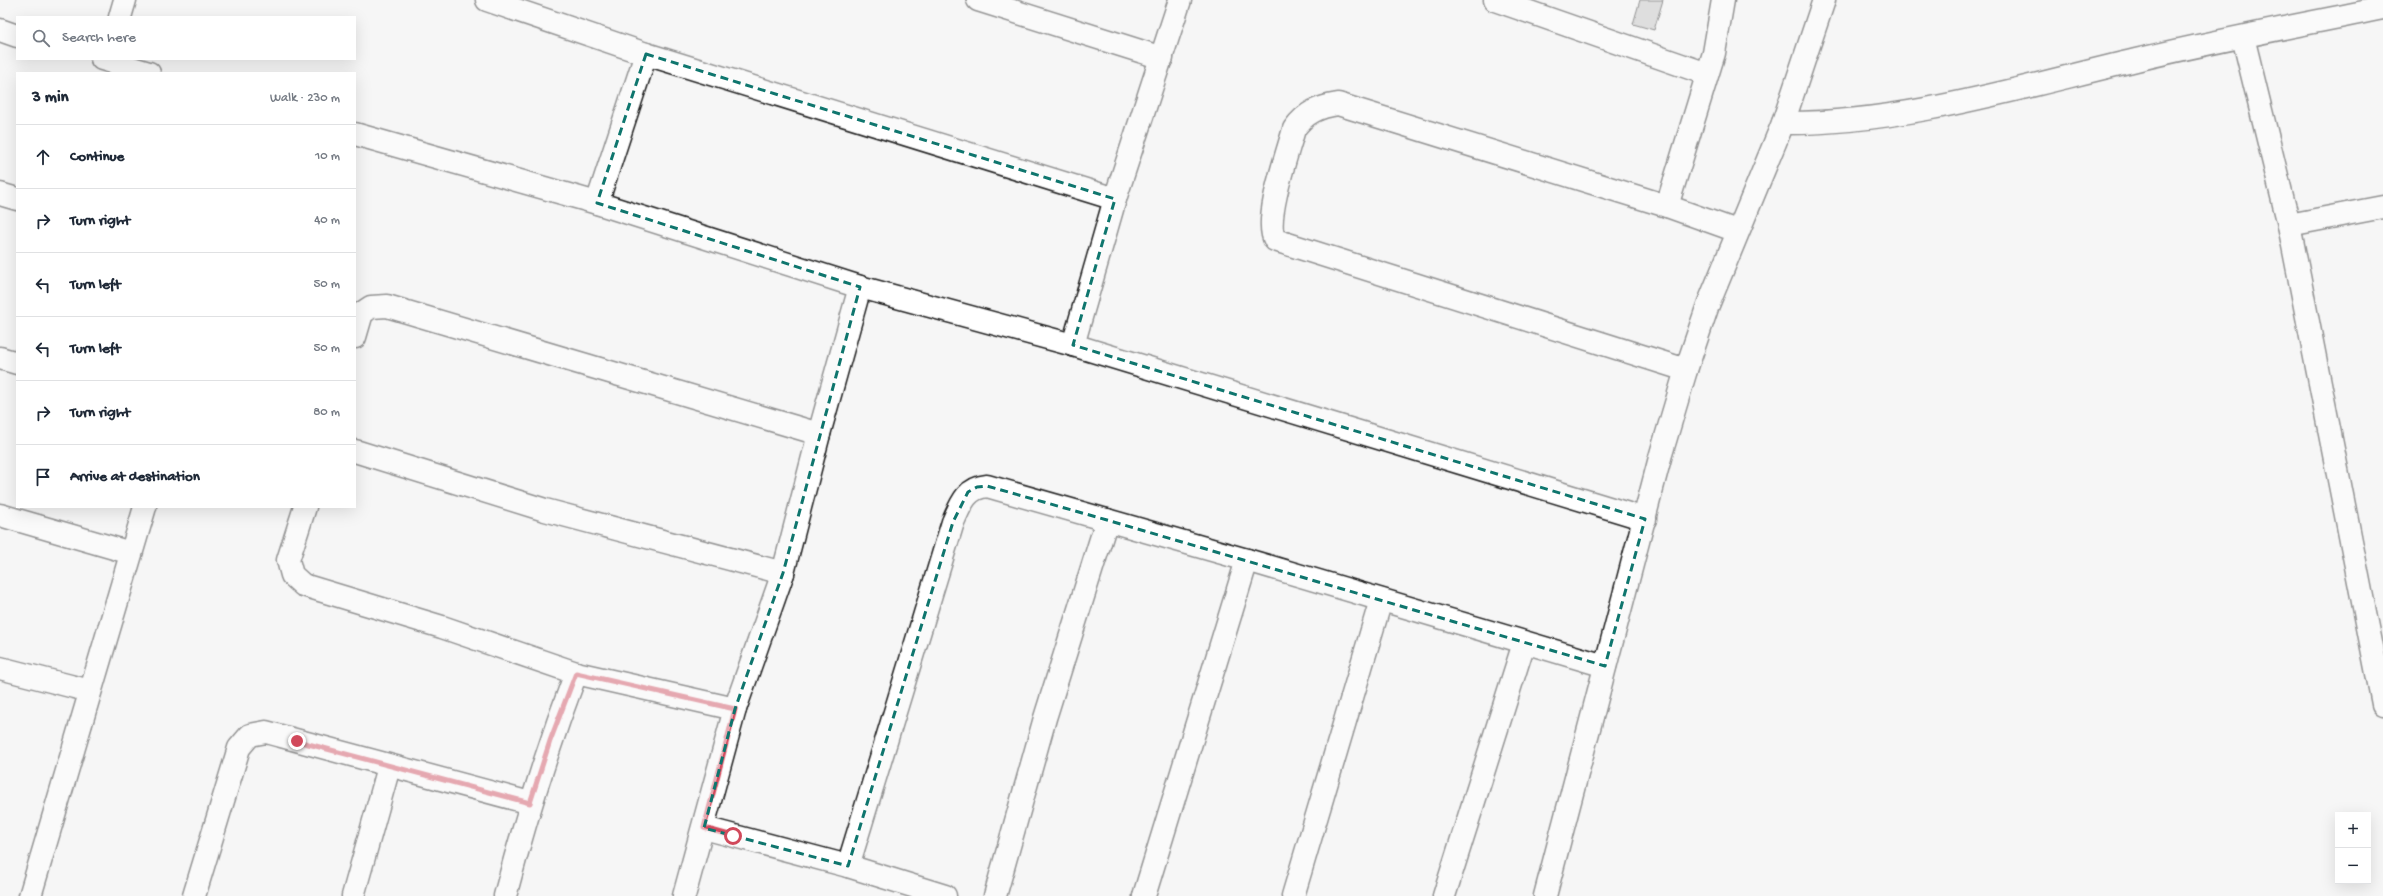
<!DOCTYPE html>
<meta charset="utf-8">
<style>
body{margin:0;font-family:"Gochi Hand",sans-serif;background:#f6f6f7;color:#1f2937}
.controls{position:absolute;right:12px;bottom:12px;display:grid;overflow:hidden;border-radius:0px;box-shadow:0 4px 16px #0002}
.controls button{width:36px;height:36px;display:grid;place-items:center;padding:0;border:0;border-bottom:1px solid #e0e1e3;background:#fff;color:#1f2937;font:20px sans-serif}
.stop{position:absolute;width:12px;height:12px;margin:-9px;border:3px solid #d1495b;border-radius:50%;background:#fff}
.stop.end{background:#d1495b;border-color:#fff;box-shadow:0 1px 4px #0008}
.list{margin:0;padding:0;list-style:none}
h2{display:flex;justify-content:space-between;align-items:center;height:52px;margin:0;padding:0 16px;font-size:17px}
h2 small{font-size:13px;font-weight:400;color:#747a83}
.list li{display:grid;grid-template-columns:26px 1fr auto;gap:12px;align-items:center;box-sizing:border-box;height:64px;padding:0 16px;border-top:1px solid #e0e1e3}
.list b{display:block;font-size:15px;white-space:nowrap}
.list em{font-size:13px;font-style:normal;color:#747a83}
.icon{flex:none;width:22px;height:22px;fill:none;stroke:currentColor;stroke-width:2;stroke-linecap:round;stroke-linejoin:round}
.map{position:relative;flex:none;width:2383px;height:896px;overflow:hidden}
.search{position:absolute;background:#fff;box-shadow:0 4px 16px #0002;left:16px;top:16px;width:340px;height:44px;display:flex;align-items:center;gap:10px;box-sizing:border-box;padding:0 14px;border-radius:0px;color:#747a83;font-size:15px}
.panel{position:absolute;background:#fff;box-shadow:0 4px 16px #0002;left:16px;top:72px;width:340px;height:436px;border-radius:0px}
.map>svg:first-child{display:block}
.building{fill:#c0c0c0;stroke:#1c1c1c}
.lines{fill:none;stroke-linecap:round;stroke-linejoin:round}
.minor-casing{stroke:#1c1c1c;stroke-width:25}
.minor{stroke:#fff;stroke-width:22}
.route{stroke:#d1495b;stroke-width:5}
.marked{fill:none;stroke:#0f766e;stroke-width:3;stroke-dasharray:8 5;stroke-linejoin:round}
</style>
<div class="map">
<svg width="2383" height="896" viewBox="0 0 2383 896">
<rect width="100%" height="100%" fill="#f6f6f6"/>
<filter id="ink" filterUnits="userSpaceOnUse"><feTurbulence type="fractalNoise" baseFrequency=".025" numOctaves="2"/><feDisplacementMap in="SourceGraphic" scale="8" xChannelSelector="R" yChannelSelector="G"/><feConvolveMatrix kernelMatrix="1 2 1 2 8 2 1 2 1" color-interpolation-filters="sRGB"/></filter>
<g filter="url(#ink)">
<path class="building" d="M1640 0H1663L1654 30 1633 24Z"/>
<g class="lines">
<g class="minor-casing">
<g id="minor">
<path d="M487 0 646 54 1115 199"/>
<path d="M978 0 1162 58"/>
<path d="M1495 0 1707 74"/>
<path d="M120 17 125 0"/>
<path d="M0 30 17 36"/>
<path d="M2243 37 2289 225 2383 704"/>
<path d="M102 59 149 73"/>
<path d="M1783 123C1903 124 2021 87 2136 60 2218 40 2301 25 2383 8"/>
<path d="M355 134 597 203 860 287 1073 345 1645 519"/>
<path d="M0 194 17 199"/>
<path d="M597 203 646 54"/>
<path d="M1667 206 1714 53 1723 0"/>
<path d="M2289 225 2383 207"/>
<path d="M355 337 362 313 371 307 387 306 819 434"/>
<path d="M1073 345 1115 199 1180 0"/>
<path d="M0 358 17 363"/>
<path d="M1686 370 1275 240C1263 220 1288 152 1294 129 1306 112 1319 107 1338 104L1667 206 1737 231"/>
<path d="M355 451 545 510 783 573"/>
<path d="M305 507 288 560 292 575 303 585 442 627 576 673 735 709"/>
<path d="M0 515 131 553"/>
<path d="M0 668 90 691"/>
<path d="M704 828 848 866 945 896"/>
<path d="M848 866 953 522C961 504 966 488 987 486L1247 560 1605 666"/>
<path d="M30 896 145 507"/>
<path d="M194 896 239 748 250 735 266 732 530 803"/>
<path d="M353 896 389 767"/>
<path d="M505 896C525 820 548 747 576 673"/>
<path d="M684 896 735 709 783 573 819 434 860 287"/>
<path d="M995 896 1045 718 1107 520"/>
<path d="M1144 896 1247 560"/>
<path d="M1293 896 1381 600"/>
<path d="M1444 896 1524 643"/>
<path d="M1545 896 1661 454 1686 370 1708 305 1783 123 1824 0"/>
</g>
</g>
<use href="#minor" class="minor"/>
</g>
</g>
<g class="lines" filter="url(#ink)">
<path class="route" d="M297 741 530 803 550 741 576 673 735 709 704 828 733 836"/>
</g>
<path d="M0 0H2383V896H0ZM646 54 1115 199 1073 345 1645 519 1605 666 1107 520 987 486 977 487 968 492 953 522 848 866 704 828 735 709 783 573 860 287 597 203Z" fill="#f6f6f6" fill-opacity=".55" fill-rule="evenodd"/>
<path class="marked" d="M646 54 1115 199 1073 345 1645 519 1605 666 1107 520 987 486 977 487 968 492 953 522 848 866 704 828 735 709 783 573 860 287 597 203Z"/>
</svg>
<div class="controls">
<button>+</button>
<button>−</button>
</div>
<div class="stop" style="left:733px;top:836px"></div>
<div class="stop end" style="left:297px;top:741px"></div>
<div class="search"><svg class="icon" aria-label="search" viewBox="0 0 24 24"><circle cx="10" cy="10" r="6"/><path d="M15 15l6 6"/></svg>Search here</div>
<section class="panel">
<h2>3 min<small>Walk · 230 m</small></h2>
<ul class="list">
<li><svg class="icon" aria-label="ahead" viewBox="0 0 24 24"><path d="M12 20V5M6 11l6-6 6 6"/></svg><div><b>Continue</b></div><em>10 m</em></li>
<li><svg class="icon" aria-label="right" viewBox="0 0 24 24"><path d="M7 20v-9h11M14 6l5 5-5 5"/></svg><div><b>Turn right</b></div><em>40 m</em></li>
<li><svg class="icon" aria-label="left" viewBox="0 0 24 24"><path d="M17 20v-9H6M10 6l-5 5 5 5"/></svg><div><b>Turn left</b></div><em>50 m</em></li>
<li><svg class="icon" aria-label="left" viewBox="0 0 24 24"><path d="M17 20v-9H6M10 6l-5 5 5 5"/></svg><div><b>Turn left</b></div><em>50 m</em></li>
<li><svg class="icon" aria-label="right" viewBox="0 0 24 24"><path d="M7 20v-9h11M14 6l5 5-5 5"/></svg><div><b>Turn right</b></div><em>80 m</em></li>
<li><svg class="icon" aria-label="arrive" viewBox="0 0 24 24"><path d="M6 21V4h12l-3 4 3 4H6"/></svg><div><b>Arrive at destination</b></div></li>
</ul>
</section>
</div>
